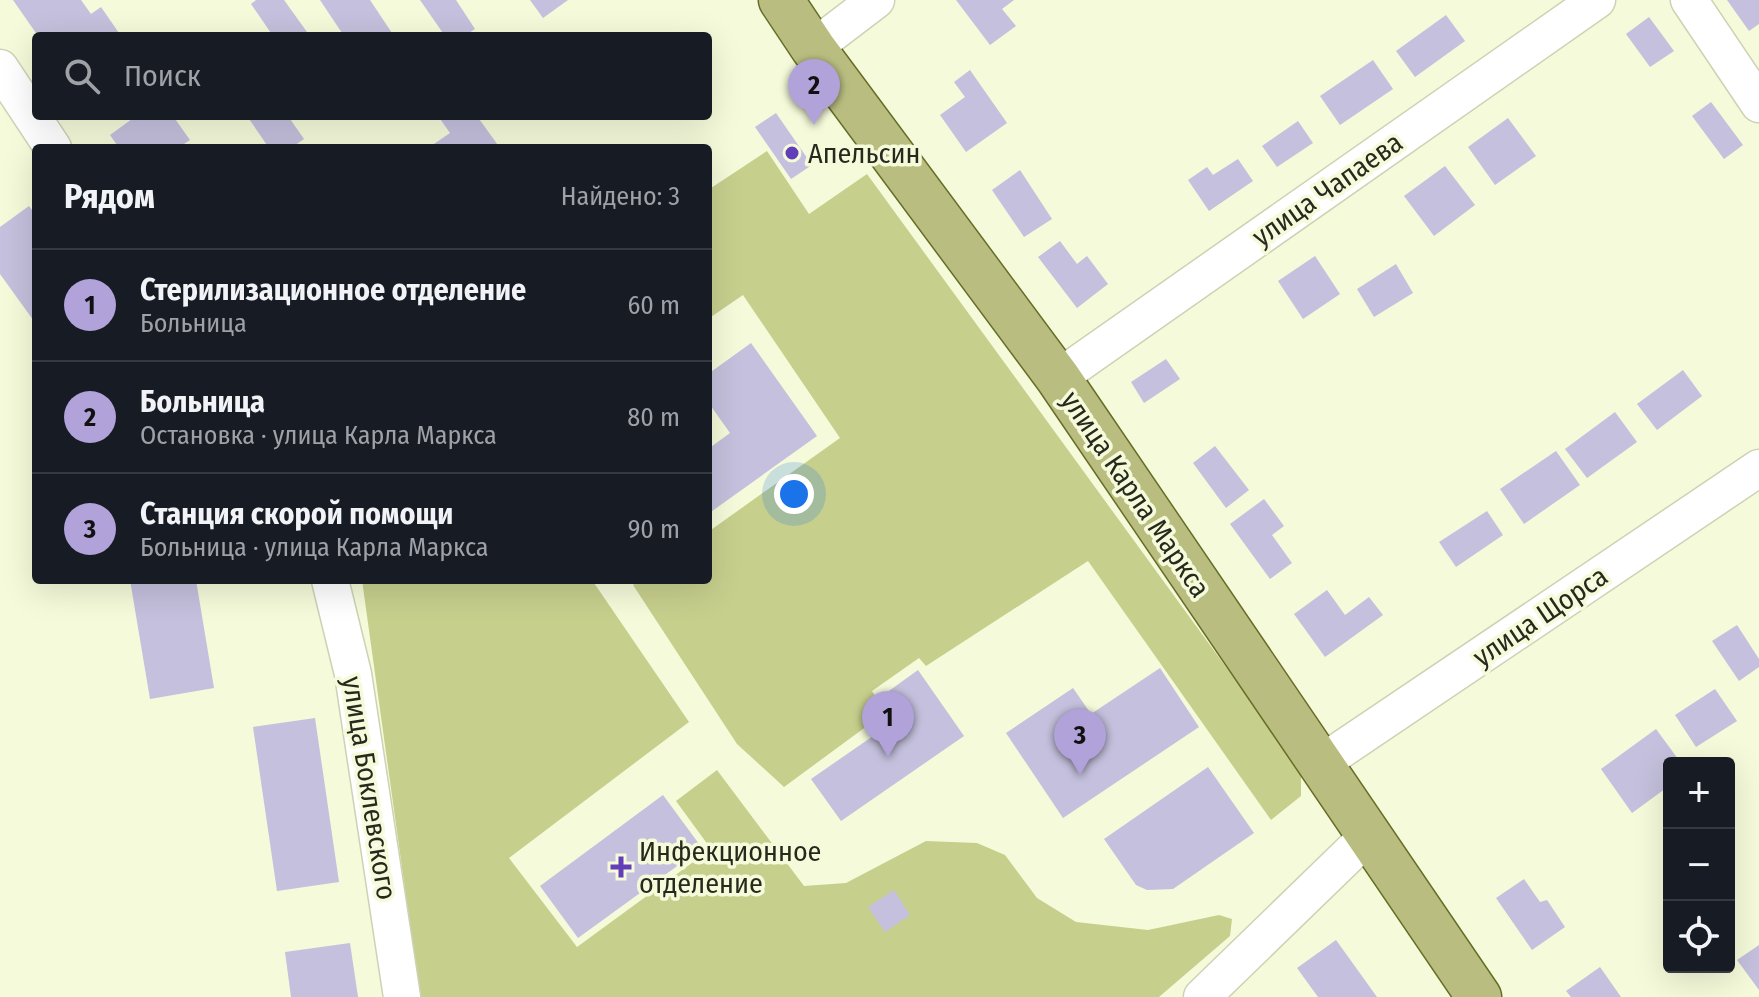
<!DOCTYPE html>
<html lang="ru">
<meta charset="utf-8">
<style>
body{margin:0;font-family:"Fira Sans Condensed",sans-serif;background:#242831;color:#f1f3f6}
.controls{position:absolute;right:24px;bottom:24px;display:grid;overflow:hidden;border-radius:8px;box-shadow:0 8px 32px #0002}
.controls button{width:72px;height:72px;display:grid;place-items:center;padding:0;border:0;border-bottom:2px solid #363941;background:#171b24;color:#f1f3f6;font:40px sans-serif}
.you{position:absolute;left:794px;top:494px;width:28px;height:28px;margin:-20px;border:6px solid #fff;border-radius:50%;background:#1a73e8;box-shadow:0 0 0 12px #1a73e833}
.badge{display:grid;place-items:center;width:52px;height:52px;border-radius:50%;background:#b1a2da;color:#111;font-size:26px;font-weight:700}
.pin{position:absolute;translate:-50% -66px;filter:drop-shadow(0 2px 4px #0008)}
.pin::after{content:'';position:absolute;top:42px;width:28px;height:24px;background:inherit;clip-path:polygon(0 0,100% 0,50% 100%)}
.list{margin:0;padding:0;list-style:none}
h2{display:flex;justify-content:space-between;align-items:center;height:104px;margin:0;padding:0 32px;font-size:34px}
h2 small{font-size:26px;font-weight:400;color:#9ea1a6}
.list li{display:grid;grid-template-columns:52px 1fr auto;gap:24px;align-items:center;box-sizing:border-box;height:112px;padding:0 32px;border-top:2px solid #363941}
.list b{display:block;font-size:30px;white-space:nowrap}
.list p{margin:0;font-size:26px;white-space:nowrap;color:#9ea1a6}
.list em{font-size:26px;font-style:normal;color:#9ea1a6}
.icon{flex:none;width:44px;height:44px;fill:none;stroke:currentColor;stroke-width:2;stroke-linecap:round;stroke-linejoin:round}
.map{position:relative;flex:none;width:1759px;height:997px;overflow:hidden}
.search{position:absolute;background:#171b24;box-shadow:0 8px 32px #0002;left:32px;top:32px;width:680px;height:88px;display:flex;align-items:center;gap:20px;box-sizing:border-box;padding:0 28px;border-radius:8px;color:#9ea1a6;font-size:30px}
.panel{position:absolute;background:#171b24;box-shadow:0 8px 32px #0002;left:32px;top:144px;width:680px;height:440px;border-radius:8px}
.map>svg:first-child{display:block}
.green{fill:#c7cf8d}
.building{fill:#c4c0dd}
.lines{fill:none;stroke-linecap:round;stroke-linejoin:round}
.minor-casing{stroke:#ced2b4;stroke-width:39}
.major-casing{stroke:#676d26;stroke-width:47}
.minor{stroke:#fff;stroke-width:36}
.major{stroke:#b9be80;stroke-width:44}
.poi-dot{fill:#623fb8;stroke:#f5fada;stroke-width:3}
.labels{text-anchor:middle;stroke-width:7;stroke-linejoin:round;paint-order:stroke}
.poi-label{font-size:28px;fill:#27291d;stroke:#f5fada;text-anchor:start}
.street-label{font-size:28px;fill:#27291d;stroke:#f5fada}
</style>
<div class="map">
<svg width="1759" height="997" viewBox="0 0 1759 997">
<rect width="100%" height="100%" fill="#f5fada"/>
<g class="green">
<path d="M767 151 809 214 867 174 1301 770V796L1271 820 1088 561 926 666 919 658 872 691 886 712 784 787 737 744 633 585 640 580H708V532L840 438 743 295 708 319V190Z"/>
<path d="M362 580H592L689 722 509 858 577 947 711 849 676 801 717 770 804 886 846 883 926 841 977 843 1005 855 1037 898 1076 922 1148 930 1219 915 1232 919 1230 936 1159 997H420Z"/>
</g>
<g class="building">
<path d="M13 0H81L91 14 101 7 121 36H38Z"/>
<path d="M256 0H284L307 32 301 36H273L251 4Z"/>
<path d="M320 0H370L394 36H344Z"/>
<path d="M420 0H456L475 29 464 36H445Z"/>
<path d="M530 0H568L543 18Z"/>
<path d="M956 0H1014L1002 9 1016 26 990 45Z"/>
<path d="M1727 0H1759V24L1749 31Z"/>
<path d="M1446 15 1465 41 1415 77 1396 51Z"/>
<path d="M1649 17 1674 51 1650 67 1626 34Z"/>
<path d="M1373 60 1393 89 1340 125 1320 96Z"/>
<path d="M970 70 1007 123 966 152 940 115 965 97 954 82Z"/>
<path d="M1711 102 1743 145 1724 159 1692 116Z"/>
<path d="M776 113 812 165 791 179 755 127Z"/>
<path d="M136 116H173L190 140 184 144 187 148H119L110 135Z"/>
<path d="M247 116H288L304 139 291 148H269Z"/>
<path d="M438 116H477L500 148H428L450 133Z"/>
<path d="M1508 118 1536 156 1495 185 1468 147Z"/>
<path d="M1298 121 1313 143 1277 167 1262 146Z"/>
<path d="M1238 159 1253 181 1209 211 1188 180 1207 167 1213 175Z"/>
<path d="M1445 166 1475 205 1434 236 1404 196Z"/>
<path d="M1020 170 1052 219 1024 237 992 190Z"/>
<path d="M29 206 36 215V324L0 274V227Z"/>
<path d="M1060 241 1077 264 1087 256 1108 284 1077 308 1038 257Z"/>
<path d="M1315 256 1340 294 1303 319 1278 281Z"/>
<path d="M1396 264 1413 293 1374 317 1357 289Z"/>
<path d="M751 343 817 436 708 514V449L730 433 708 402V374Z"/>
<path d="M1166 359 1180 379 1144 403 1131 382Z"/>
<path d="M1683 370 1702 396 1657 430 1637 404Z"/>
<path d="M1615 412 1637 442 1587 478 1565 449Z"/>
<path d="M1215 446 1249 490 1226 508 1193 463Z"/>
<path d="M1556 451 1580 485 1524 524 1500 489Z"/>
<path d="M1264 499 1284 526 1272 535 1292 563 1270 579 1230 524Z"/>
<path d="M1487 511 1503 535 1456 567 1439 542Z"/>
<path d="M130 580H196L214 688 150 699Z"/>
<path d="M1327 590 1345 615 1369 597 1383 615 1325 657 1294 614Z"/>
<path d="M1737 625 1759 659V667L1739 681 1712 641Z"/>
<path d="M1160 668 1199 727 1063 818 1006 733 1073 688 1091 714Z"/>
<path d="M918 670 964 736 841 821 811 779 902 716 886 693Z"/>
<path d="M1715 689 1737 721 1696 747 1675 715Z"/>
<path d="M315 718 339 882 277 891 253 727Z"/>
<path d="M1656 729 1681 763H1669V786L1632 813 1601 769Z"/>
<path d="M1208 767 1254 833 1173 889 1147 890 1136 885 1104 839Z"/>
<path d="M663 795 702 848 578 938 540 886Z"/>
<path d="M1524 879 1540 902 1547 900 1565 927 1532 950 1496 898Z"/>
<path d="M894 890 910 915 885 932 868 907Z"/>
<path d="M1336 940 1377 997H1318L1297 968Z"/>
<path d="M350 943 358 997H291L285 952Z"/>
<path d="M1759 945V990L1737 960Z"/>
<path d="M1600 967 1621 997H1571L1566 991Z"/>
</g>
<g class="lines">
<g class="minor-casing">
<g id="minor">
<path d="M1689 0 1759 104"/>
<path d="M813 48 876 0"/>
<path d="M0 68 53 148"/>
<path d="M1058 378 1597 0"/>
<path d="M330 580 353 674 402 997"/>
<path d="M1320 764 1759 468"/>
<path d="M1202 997 1369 835"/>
</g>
</g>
<g class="major-casing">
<path id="major" d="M781 0 813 48 1058 378 1479 997"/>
</g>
<use href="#minor" class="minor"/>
<use href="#major" class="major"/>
</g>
<g class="poi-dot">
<circle cx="792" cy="153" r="8"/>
<path d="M617 855h8v8h8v8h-8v8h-8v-8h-8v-8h8z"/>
</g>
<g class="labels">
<g class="poi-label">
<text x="808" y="163">Апельсин</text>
<text x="639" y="861">Инфекционное<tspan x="639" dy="32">отделение</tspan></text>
</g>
<g class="street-label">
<text transform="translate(1327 189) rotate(-35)" y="10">улица Чапаева</text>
<text transform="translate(1136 494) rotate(56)" y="10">улица Карла Маркса</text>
<text transform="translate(1540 616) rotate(-34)" y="10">улица Щорса</text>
<text transform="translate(370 788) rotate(81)" y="10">улица Боклевского</text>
</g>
</g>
</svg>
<div class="controls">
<button>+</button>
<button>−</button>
<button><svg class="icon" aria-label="locate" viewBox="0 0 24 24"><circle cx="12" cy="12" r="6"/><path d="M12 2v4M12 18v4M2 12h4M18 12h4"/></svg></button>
</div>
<div class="you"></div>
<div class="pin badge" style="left:888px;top:757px">1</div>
<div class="pin badge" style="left:814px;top:125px">2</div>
<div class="pin badge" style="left:1080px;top:775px">3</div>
<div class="search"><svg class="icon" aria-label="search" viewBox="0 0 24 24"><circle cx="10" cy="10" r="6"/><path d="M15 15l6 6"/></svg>Поиск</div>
<section class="panel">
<h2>Рядом<small>Найдено: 3</small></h2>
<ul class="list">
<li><span class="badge">1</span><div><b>Стерилизационное отделение</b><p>Больница</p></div><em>60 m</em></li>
<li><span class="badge">2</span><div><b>Больница</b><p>Остановка · улица Карла Маркса</p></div><em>80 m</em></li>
<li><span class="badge">3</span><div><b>Станция скорой помощи</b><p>Больница · улица Карла Маркса</p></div><em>90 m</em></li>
</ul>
</section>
</div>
